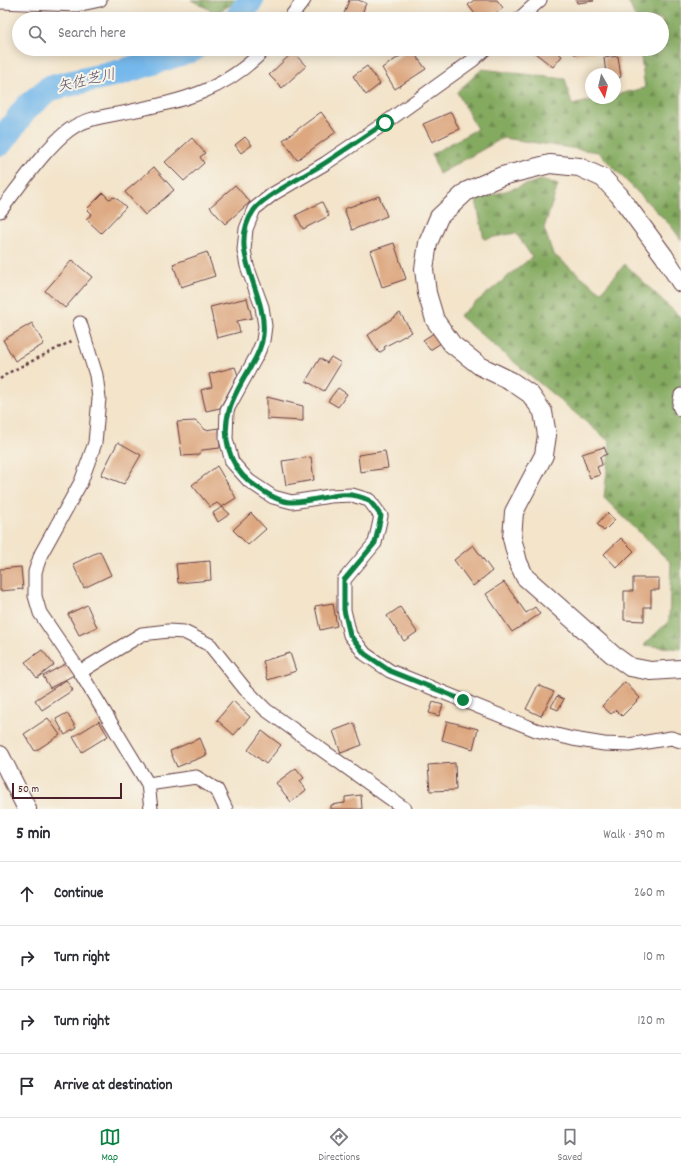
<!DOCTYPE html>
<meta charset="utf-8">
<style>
body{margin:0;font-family:Dekko,"Klee One",sans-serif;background:#f7f7f7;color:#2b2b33}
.compass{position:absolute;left:585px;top:68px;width:36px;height:36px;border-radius:50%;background:#fff;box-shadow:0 2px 10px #0003;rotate:172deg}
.scale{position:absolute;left:12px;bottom:10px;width:110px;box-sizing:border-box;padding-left:4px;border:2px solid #4a1f2b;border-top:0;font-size:11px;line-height:14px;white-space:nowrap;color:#4a1f2b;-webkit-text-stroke:3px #f7f3e8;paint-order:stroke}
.stop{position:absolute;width:12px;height:12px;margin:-9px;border:3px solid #0b8043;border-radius:50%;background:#fff}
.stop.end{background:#0b8043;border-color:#fff;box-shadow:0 1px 4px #0008}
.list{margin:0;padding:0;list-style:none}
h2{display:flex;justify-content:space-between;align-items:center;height:52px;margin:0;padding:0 16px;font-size:17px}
h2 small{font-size:13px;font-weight:400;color:#7c7c81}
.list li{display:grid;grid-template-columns:26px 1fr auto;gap:12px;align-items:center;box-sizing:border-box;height:64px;padding:0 16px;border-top:1px solid #e1e1e2}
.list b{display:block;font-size:15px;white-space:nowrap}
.list em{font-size:13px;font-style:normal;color:#7c7c81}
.icon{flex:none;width:22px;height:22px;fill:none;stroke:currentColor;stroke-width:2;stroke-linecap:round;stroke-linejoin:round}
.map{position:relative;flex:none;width:681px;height:809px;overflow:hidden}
.search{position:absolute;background:#fff;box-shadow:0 2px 10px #0003;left:12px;right:12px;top:12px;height:44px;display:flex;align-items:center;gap:10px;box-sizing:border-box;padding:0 14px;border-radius:22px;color:#7c7c81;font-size:15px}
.sheet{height:308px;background:#fff}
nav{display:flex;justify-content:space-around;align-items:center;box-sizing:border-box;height:56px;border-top:1px solid #e1e1e2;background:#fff;font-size:11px;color:#7c7c81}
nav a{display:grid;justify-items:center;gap:2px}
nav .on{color:#0b8043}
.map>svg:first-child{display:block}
.forest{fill:url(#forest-firs);stroke:#676446}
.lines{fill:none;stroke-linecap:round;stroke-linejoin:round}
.river{stroke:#75b8eb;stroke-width:26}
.building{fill:#dda780}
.street-casing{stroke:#633d43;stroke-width:15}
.secondary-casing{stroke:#633d43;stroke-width:20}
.path{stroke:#633d43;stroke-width:2.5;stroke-dasharray:3 3;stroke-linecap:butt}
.street{stroke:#fff;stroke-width:13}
.secondary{stroke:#fff;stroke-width:18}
.route{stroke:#0b8043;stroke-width:5}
.labels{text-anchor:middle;stroke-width:4;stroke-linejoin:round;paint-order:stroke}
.water-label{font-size:15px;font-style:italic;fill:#574d65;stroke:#f7f3e8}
</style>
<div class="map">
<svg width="681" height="809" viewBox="0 0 681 809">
<defs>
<pattern id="forest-firs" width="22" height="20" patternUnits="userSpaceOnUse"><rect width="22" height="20" fill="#84aa60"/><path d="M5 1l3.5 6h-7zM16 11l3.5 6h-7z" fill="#6e8a4f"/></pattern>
</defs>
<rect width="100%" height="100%" fill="#f7f3e8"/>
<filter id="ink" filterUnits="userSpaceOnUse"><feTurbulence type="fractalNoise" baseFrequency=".025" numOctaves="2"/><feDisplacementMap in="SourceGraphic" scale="8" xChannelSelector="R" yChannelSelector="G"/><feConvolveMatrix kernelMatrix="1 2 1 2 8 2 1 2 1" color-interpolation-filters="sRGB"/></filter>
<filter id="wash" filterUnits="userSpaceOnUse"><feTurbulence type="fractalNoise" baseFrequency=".012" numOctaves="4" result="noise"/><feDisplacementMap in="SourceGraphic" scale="16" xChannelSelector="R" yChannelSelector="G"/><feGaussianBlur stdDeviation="0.9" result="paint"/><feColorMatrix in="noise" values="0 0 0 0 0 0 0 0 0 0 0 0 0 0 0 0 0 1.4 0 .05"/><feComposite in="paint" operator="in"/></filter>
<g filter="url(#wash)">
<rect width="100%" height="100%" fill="#f3e4ca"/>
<g class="forest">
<path d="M191 0H240L216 13Z"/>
<path d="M628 0H681V240L672 227 598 152 503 138 439 174 432 154 477 129 457 92 482 69 565 79 572 105 601 98H615V95L645 88 640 49H662V19H636Z"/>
<path d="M541 180 558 185 544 228 553 254 601 292 625 264 681 318V649L644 645 669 621 671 563 604 498 610 442 459 316 532 257 516 233 484 239 476 200Z"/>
</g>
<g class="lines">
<g class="river">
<path d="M237 19 251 0"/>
<path d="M0 143 27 107 50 88 122 72 193 49"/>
</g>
</g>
<g id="blocks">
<g class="building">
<path d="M349 0H358L366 3 360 19H342Z"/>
<path d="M474 0H497L503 8 488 19H479L468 5Z"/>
<path d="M576 0H593L594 1 577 3Z"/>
<path d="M588 16 589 19H575V18Z"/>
<path d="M411 49 426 69 395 89 382 68Z"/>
<path d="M538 49H553L562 56 553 67 535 53Z"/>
<path d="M573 49H601V50L574 54Z"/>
<path d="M293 52 306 66 282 88 269 75Z"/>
<path d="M618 56 621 77 615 78V74H606L604 58Z"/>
<path d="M367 66 380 84 366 95 353 76Z"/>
<path d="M321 112 336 132 297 160 283 140Z"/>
<path d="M451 112 459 129 432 142 423 124Z"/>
<path d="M245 137 252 145 241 153 235 145Z"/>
<path d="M192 138 205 153 200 157 204 163 184 181 165 162Z"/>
<path d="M154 167 174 190 145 215 125 192Z"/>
<path d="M235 185 250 202 225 224 210 207Z"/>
<path d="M103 193 109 199 115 197 126 207 101 233 86 219 92 214 87 209Z"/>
<path d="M379 196 387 216 352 230 344 209Z"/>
<path d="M322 202 329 216 303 229 296 215Z"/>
<path d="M394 243 406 279 382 287 370 251Z"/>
<path d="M207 252 215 276 181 287 173 264Z"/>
<path d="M72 260 92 277 65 308 45 291Z"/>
<path d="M247 298 252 318 237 321 240 332 217 338 210 307Z"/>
<path d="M400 313 412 332 384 347 385 349 379 353 368 335Z"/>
<path d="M32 323 44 344 15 361 3 340Z"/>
<path d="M434 333 441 343 430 350 423 340Z"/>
<path d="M331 357 341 363 324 391 306 381 320 358 327 363Z"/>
<path d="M235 367 238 375 220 408 206 411 201 390 212 387 209 374Z"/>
<path d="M338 388 347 394 338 407 328 401Z"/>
<path d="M267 397 303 406V421L267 419Z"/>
<path d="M195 421 202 426 205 430 219 428 220 448 202 450 198 455 182 456 177 422Z"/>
<path d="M118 442 141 455 124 484 101 475Z"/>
<path d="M604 447 607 454 600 457 602 465 597 467 600 475 590 478 582 454Z"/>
<path d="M385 451 388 468 360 472 358 455Z"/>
<path d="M311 457 314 480 286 485 282 461Z"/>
<path d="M217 466 236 498 222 507 217 503 210 507 192 485Z"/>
<path d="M222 507 230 514 218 522 213 513Z"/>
<path d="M251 513 266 529 248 545 233 530Z"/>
<path d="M607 513 615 520 604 531 597 524Z"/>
<path d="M621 538 634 551 617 568 604 554Z"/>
<path d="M473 545 492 571 473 586 454 560Z"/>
<path d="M100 551 111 575 84 588 73 564Z"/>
<path d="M210 561 211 580 178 583 176 564Z"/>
<path d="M21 567 23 589 0 591V569Z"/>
<path d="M633 578H659V590H651V607H644V621L624 620V591H633Z"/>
<path d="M504 582 526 613 535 607 540 614 512 632 486 594Z"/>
<path d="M333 603 337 626 320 630 315 606Z"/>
<path d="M87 605 97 627 79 635 68 614Z"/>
<path d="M400 607 417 632 404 641 387 616Z"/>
<path d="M42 650 54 665 37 678 25 662Z"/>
<path d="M290 653 296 671 268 680 263 661Z"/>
<path d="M67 663 74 675 50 688 43 676Z"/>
<path d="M66 680 73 690 42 710 35 700Z"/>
<path d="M625 682 640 698 622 716 616 710 611 714 602 706Z"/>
<path d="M538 685 554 692 541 716 526 709Z"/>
<path d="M557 696 564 699 558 710 551 707Z"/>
<path d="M233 701 250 717 234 735 217 720Z"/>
<path d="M433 702 443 705 439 716 429 713Z"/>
<path d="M67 713 76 728 65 735 56 719Z"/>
<path d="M48 718 60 735 35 751 24 734Z"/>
<path d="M99 721 108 736 82 752 73 737Z"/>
<path d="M447 721 478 729 473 749 442 740Z"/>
<path d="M354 723 362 745 341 753 333 731Z"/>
<path d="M262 731 281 745 266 764 248 750Z"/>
<path d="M200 738 207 755 177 767 170 751Z"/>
<path d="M455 763 456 790 430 791 428 765Z"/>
<path d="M296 768 304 778 300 781 306 790 291 802 276 783Z"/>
<path d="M361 795 362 809H331V805L345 803V797Z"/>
</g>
</g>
</g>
<g filter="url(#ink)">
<use href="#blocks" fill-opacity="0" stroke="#633d43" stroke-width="1"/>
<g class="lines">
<g class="street-casing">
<g id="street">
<path d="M0 2 77 5 100 0"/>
<path d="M289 19 304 0"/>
<path d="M519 19 540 0"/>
<path d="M485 49 473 60 385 123 326 163 273 194 254 209 246 229 244 250 247 266 262 307 265 326 263 341 257 355 227 410 226 439 232 462 249 481 273 497 292 502 330 496 352 495 369 500 381 516 375 543 344 580V610L350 635 365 654 390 671 536 730 573 739 604 744 629 745 671 738 681 741"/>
<path d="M0 211C19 187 45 148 69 130 85 118 108 116 127 112 184 100 223 92 265 49"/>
<path d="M80 323 96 375 99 398 95 443 81 482 41 554 35 572V596L40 613 80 672 148 784 151 809"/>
<path d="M681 395 679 406 681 410"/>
<path d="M80 672 142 634 168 631 184 632 210 645 245 689 266 710 405 809"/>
<path d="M148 784 196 777 217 790 226 809"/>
</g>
</g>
<g class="secondary-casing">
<g id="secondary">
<path d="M681 283 664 256 619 195 603 178 579 167 550 164 502 176 467 191 439 217 428 243 424 269 427 293 435 320 452 344 480 366 511 381 530 394 543 412 547 435 544 455 514 512 512 538 518 562 525 577 612 654 630 667 651 671 681 669"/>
<path d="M0 755 27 809"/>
</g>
</g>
<path class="path" d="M0 379 8 373 72 341"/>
<use href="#street" class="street"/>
<use href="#secondary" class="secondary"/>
</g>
</g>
<g class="lines" filter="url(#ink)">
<path class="route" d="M385 123C365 136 345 150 325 163 308 174 265 195 254 210 225 251 268 292 263 335 262 347 256 358 250 368 234 395 220 418 229 450 232 462 240 474 250 482 262 491 279 503 293 502 318 502 344 487 368 500 373 503 377 511 381 516L375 543 344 580V610L350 635 365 654 390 671 463 700"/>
</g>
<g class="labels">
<g class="water-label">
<text transform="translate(86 80) rotate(-13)" y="5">矢佐芝川</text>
</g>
</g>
</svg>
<svg class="compass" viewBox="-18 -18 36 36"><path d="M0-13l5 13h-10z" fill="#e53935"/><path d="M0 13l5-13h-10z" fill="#7c7c81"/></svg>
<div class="scale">50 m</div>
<div class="stop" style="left:385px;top:123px"></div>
<div class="stop end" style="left:463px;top:700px"></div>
<div class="search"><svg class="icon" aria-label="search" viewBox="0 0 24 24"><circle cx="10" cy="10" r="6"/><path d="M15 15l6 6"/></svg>Search here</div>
</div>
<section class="sheet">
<h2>5 min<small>Walk · 390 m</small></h2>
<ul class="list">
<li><svg class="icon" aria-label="ahead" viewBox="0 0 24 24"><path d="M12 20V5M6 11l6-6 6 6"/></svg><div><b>Continue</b></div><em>260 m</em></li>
<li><svg class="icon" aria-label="right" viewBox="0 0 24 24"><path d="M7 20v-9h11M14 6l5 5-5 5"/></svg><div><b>Turn right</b></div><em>10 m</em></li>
<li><svg class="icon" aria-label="right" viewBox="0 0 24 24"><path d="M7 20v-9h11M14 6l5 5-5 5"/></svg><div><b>Turn right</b></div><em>120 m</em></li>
<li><svg class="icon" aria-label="arrive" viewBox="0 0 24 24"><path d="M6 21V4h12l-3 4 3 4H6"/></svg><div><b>Arrive at destination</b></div></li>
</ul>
</section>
<nav>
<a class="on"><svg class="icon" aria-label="map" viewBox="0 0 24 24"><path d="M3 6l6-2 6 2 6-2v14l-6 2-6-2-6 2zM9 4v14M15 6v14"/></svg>Map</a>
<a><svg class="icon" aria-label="directions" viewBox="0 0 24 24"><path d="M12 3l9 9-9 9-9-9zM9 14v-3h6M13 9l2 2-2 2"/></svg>Directions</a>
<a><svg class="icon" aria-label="saved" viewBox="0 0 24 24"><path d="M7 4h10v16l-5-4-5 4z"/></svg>Saved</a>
</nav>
